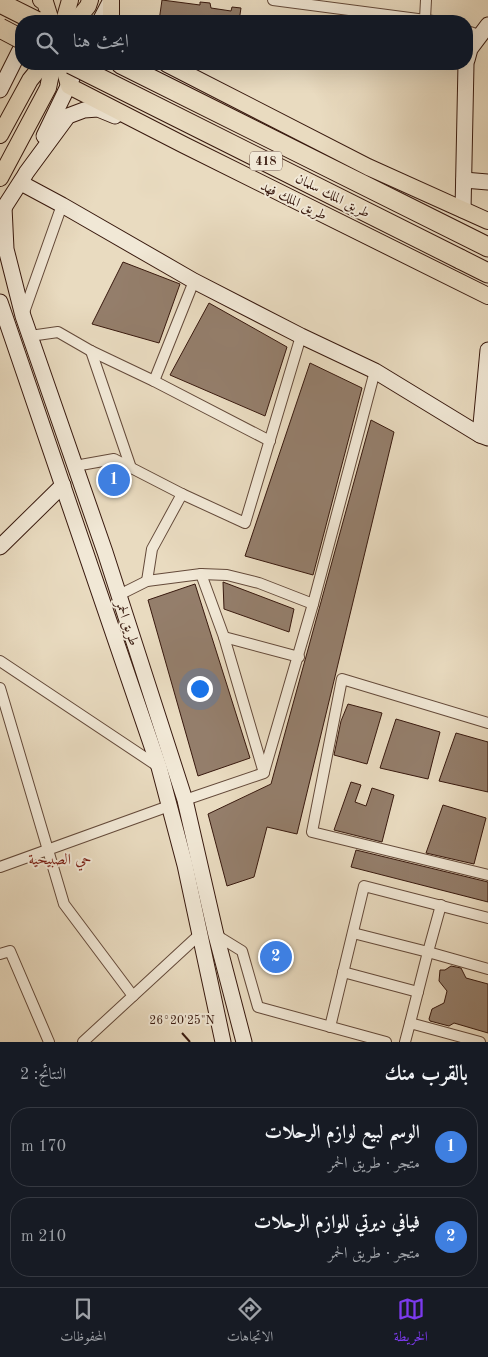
<!DOCTYPE html>
<html lang="ar">
<meta charset="utf-8">
<style>
body{margin:0;font-family:"Old Standard TT",Amiri,serif;background:#242831;color:#f1f3f6;direction:rtl}
.you{position:absolute;left:199px;top:688px;width:18px;height:18px;margin:-12px;border:4px solid #fff;border-radius:50%;background:#1a73e8;box-shadow:0 0 0 8px #1a73e833}
.badge{display:grid;place-items:center;width:32px;height:32px;border-radius:50%;background:#7c3aed;color:#fff;font-size:16px;font-weight:700}
.pin{position:absolute;translate:-50% -50%;border:2px solid #fff;box-shadow:0 1px 5px #0006}
.list{margin:0;padding:0;list-style:none}
h2{display:flex;justify-content:space-between;align-items:center;height:65px;margin:0;padding:0 20px;font-size:21px}
h2 small{font-size:16px;font-weight:400;color:#9ea1a6}
.list li{display:grid;grid-template-columns:32px 1fr auto;gap:15px;align-items:center;box-sizing:border-box;height:80px;margin:0 10px 10px;padding:0 10px;border:1px solid #363941;border-radius:20px}
.list b{display:block;font-size:19px;white-space:nowrap}
.list p{margin:0;font-size:16px;white-space:nowrap;color:#9ea1a6}
.list em{font-size:16px;font-style:normal;color:#9ea1a6}
.icon{flex:none;width:28px;height:28px;fill:none;stroke:currentColor;stroke-width:2;stroke-linecap:round;stroke-linejoin:round}
.map{position:relative;flex:none;width:488px;height:1042px;overflow:hidden;direction:ltr}
.search{position:absolute;background:#171b24;box-shadow:0 5px 20px #0002;left:15px;right:15px;top:15px;height:55px;display:flex;align-items:center;gap:12px;box-sizing:border-box;padding:0 18px;border-radius:20px;color:#9ea1a6;font-size:19px}
.sheet{height:245px;background:#171b24}
nav{display:flex;justify-content:space-around;align-items:center;box-sizing:border-box;height:70px;border-top:1px solid #363941;background:#171b24;font-size:14px;color:#9ea1a6}
nav a{display:grid;justify-items:center;gap:2px}
nav .on{color:#7c3aed}
.map>svg:first-child{display:block}
.building{fill:#947e6b;stroke:#38190e}
.lines{fill:none;stroke-linecap:round;stroke-linejoin:round}
.street-casing{stroke:#644a3a;stroke-width:12}
.secondary-casing{stroke:#38190e;stroke-width:17}
.primary-casing{stroke:#38190e;stroke-width:18}
.highway-casing{stroke:#38190e;stroke-width:21}
.street{stroke:#f1e8d6;stroke-width:10}
.secondary{stroke:#f1e8d6;stroke-width:15}
.primary{stroke:#e9dbc0;stroke-width:16}
.highway{stroke:#e9dbc0;stroke-width:19}
.highway-bridge-casing{stroke:#38190e;stroke-width:21;stroke-linecap:butt}
.highway-bridge{stroke:#e9dbc0;stroke-width:19}
.ticks{fill:none;stroke:#38190e;stroke-width:2}
.labels{text-anchor:middle;stroke-width:4;stroke-linejoin:round;paint-order:stroke}
.shield{fill:#f1e8d6;stroke:#70574a;stroke-width:1}
.shield-label{font-size:12px;font-weight:bold;fill:#38190e}
.street-label{font-size:14px;fill:#38190e;stroke:#f1e8d6}
.neighbourhood-label{font-size:15px;fill:#7a1f14;stroke:#f1e8d6}
.ticks-label{font-size:12px;text-anchor:middle;fill:#38190e;stroke:#f1e8d6;stroke-width:4;stroke-linejoin:round;paint-order:stroke}
</style>
<div class="map">
<svg width="488" height="1042" viewBox="0 0 488 1042">
<rect width="100%" height="100%" fill="#e9dbc0"/>
<filter id="stains"><feTurbulence type="fractalNoise" baseFrequency=".004" numOctaves="4"/><feColorMatrix values="0 0 0 0 .2 0 0 0 0 .09 0 0 0 0 .02 0 0 0 .5 -.17"/></filter>
<radialGradient id="worn" r=".72"><stop offset=".6" stop-color="#630" stop-opacity="0"/><stop offset="1" stop-color="#630" stop-opacity=".3"/></radialGradient>
<g class="building">
<path d="M162 0 200 5V2L210 3 211 8 231 11 232 7 241 8 239 21H159Z"/>
<path d="M123 262 180 284 159 343 92 324Z"/>
<path d="M209 303 287 347 265 416 170 375Z"/>
<path d="M310 363 362 388 313 575 245 556Z"/>
<path d="M371 420 394 432 297 834 267 827 254 877 227 886 208 814 271 784Z"/>
<path d="M223 582 294 609 289 632 224 609Z"/>
<path d="M195 584 250 758 198 776 148 600Z"/>
<path d="M348 704 382 713 367 764 334 755 341 721Z"/>
<path d="M396 719 440 732 428 779 380 768Z"/>
<path d="M456 733 488 742V792L439 781Z"/>
<path d="M351 782 361 785 355 802 366 806 372 788 394 795 382 842 334 830Z"/>
<path d="M443 805 486 818 474 864 426 853Z"/>
<path d="M356 850 488 882V902L351 867Z"/>
<path d="M451 966 461 968 466 978 488 984V1033L454 1023 449 1026 430 1021 429 1019 432 1009 444 1003 447 991 439 981 440 970H445Z"/>
</g>
<g class="lines">
<g class="street-casing">
<g id="street">
<path d="M273 0 433 21"/>
<path d="M425 19 426 0"/>
<path d="M467 31 479 35"/>
<path d="M23 315 62 205"/>
<path d="M30 336 58 332 91 351 154 381 270 441"/>
<path d="M91 351 131 468"/>
<path d="M154 381 194 281"/>
<path d="M75 466 114 459 182 494 245 523 301 336"/>
<path d="M147 581 152 549 182 494"/>
<path d="M119 595 147 581 201 574 227 575 259 583 313 604 375 371"/>
<path d="M224 637 299 657"/>
<path d="M0 661 159 767"/>
<path d="M0 688 64 904 133 996"/>
<path d="M488 723 342 679 312 832 488 875"/>
<path d="M264 772 313 604"/>
<path d="M185 800 264 773 224 637 201 574"/>
<path d="M0 867 169 806"/>
<path d="M353 933 428 952 441 905"/>
<path d="M216 935 242 951 258 1007 386 1042"/>
<path d="M0 954 10 951 49 1042"/>
<path d="M343 972 418 992"/>
<path d="M410 1023 428 952 488 969"/>
<path d="M330 1027 364 886 488 918"/>
<path d="M83 1042 199 935"/>
<path d="M405 1042 410 1023 480 1042"/>
</g>
</g>
<g class="secondary-casing">
<g id="secondary">
<path d="M100 21 111 0"/>
<path d="M467 60 470 49 488 25"/>
<path d="M0 90 21 48"/>
<path d="M44 136 73 76"/>
<path d="M26 173 68 116 84 110 98 109 115 116"/>
<path d="M464 180 488 182"/>
<path d="M21 183 62 205 194 281 301 336 375 371 480 435"/>
<path d="M4 207 6 249 23 316 105 552 185 800 216 935 244 1042"/>
<path d="M463 210 466 64"/>
<path d="M0 214 25 175"/>
<path d="M0 302 159 767 185 865 223 1042"/>
<path d="M488 438 480 435 488 350"/>
<path d="M0 547 63 485"/>
</g>
</g>
<g class="primary-casing">
<g id="primary">
<path d="M41 0 45 2 51 21"/>
<path d="M111 0V21"/>
<path d="M64 21 70 0"/>
<path d="M76 21 88 6 90 0"/>
<path d="M63 64 69 86 184 145 488 296"/>
<path d="M167 64 368 167 488 221"/>
<path d="M0 135 30 80 43 64"/>
<path d="M0 178 48 88 53 64"/>
</g>
</g>
<g class="highway-casing">
<g id="highway">
<path d="M121 64 488 247"/>
<path d="M460 259 488 273"/>
</g>
</g>
<use href="#street" class="street"/>
<use href="#secondary" class="secondary"/>
<use href="#primary" class="primary"/>
<use href="#highway" class="highway"/>
<g class="highway-bridge-casing">
<g id="highway-bridge">
<path d="M0 3 36 21"/>
<path d="M0 28 21 39"/>
<path d="M71 64 460 259"/>
</g>
</g>
<use href="#highway-bridge" class="highway-bridge"/>
</g>
<path class="ticks" d="M182 1033 190 1042"/>
<g class="labels">
<rect class="shield" x="250" y="151.5" width="32" height="19" rx="4"/>
<g class="shield-label">
<text x="266" y="165">418</text>
</g>
<g class="street-label">
<text transform="translate(333 195) rotate(27)" y="5">طريق الملك سلمان</text>
<text transform="translate(294 200) rotate(26)" y="5">طريق الملك فهد</text>
<text transform="translate(128 623) rotate(72)" y="5">طريق الحمر</text>
</g>
<g class="neighbourhood-label">
<text x="60" y="864">حي الصبيحية</text>
</g>
</g>
<g class="ticks-label">
<text x="182" y="1024">26°20'25"N</text>
</g>
<rect width="100%" height="100%" filter="url(#stains)"/>
<rect width="100%" height="100%" fill="url(#worn)"/>
</svg>
<div class="you"></div>
<div class="pin badge" style="left:114px;top:480px;background:#3f7fe0">1</div>
<div class="pin badge" style="left:276px;top:957px;background:#3f7fe0">2</div>
<div class="search"><svg class="icon" aria-label="search" viewBox="0 0 24 24"><circle cx="10" cy="10" r="6"/><path d="M15 15l6 6"/></svg>ابحث هنا</div>
</div>
<section class="sheet">
<h2>بالقرب منك<small>النتائج: 2</small></h2>
<ul class="list">
<li><span class="badge" style="background:#3f7fe0">1</span><div><b>الوسم لبيع لوازم الرحلات</b><p>متجر · طريق الحمر</p></div><em>170 m</em></li>
<li><span class="badge" style="background:#3f7fe0">2</span><div><b>فيافي ديرتي للوازم الرحلات</b><p>متجر · طريق الحمر</p></div><em>210 m</em></li>
</ul>
</section>
<nav>
<a class="on"><svg class="icon" aria-label="map" viewBox="0 0 24 24"><path d="M3 6l6-2 6 2 6-2v14l-6 2-6-2-6 2zM9 4v14M15 6v14"/></svg>الخريطة</a>
<a><svg class="icon" aria-label="directions" viewBox="0 0 24 24"><path d="M12 3l9 9-9 9-9-9zM9 14v-3h6M13 9l2 2-2 2"/></svg>الاتجاهات</a>
<a><svg class="icon" aria-label="saved" viewBox="0 0 24 24"><path d="M7 4h10v16l-5-4-5 4z"/></svg>المحفوظات</a>
</nav>
